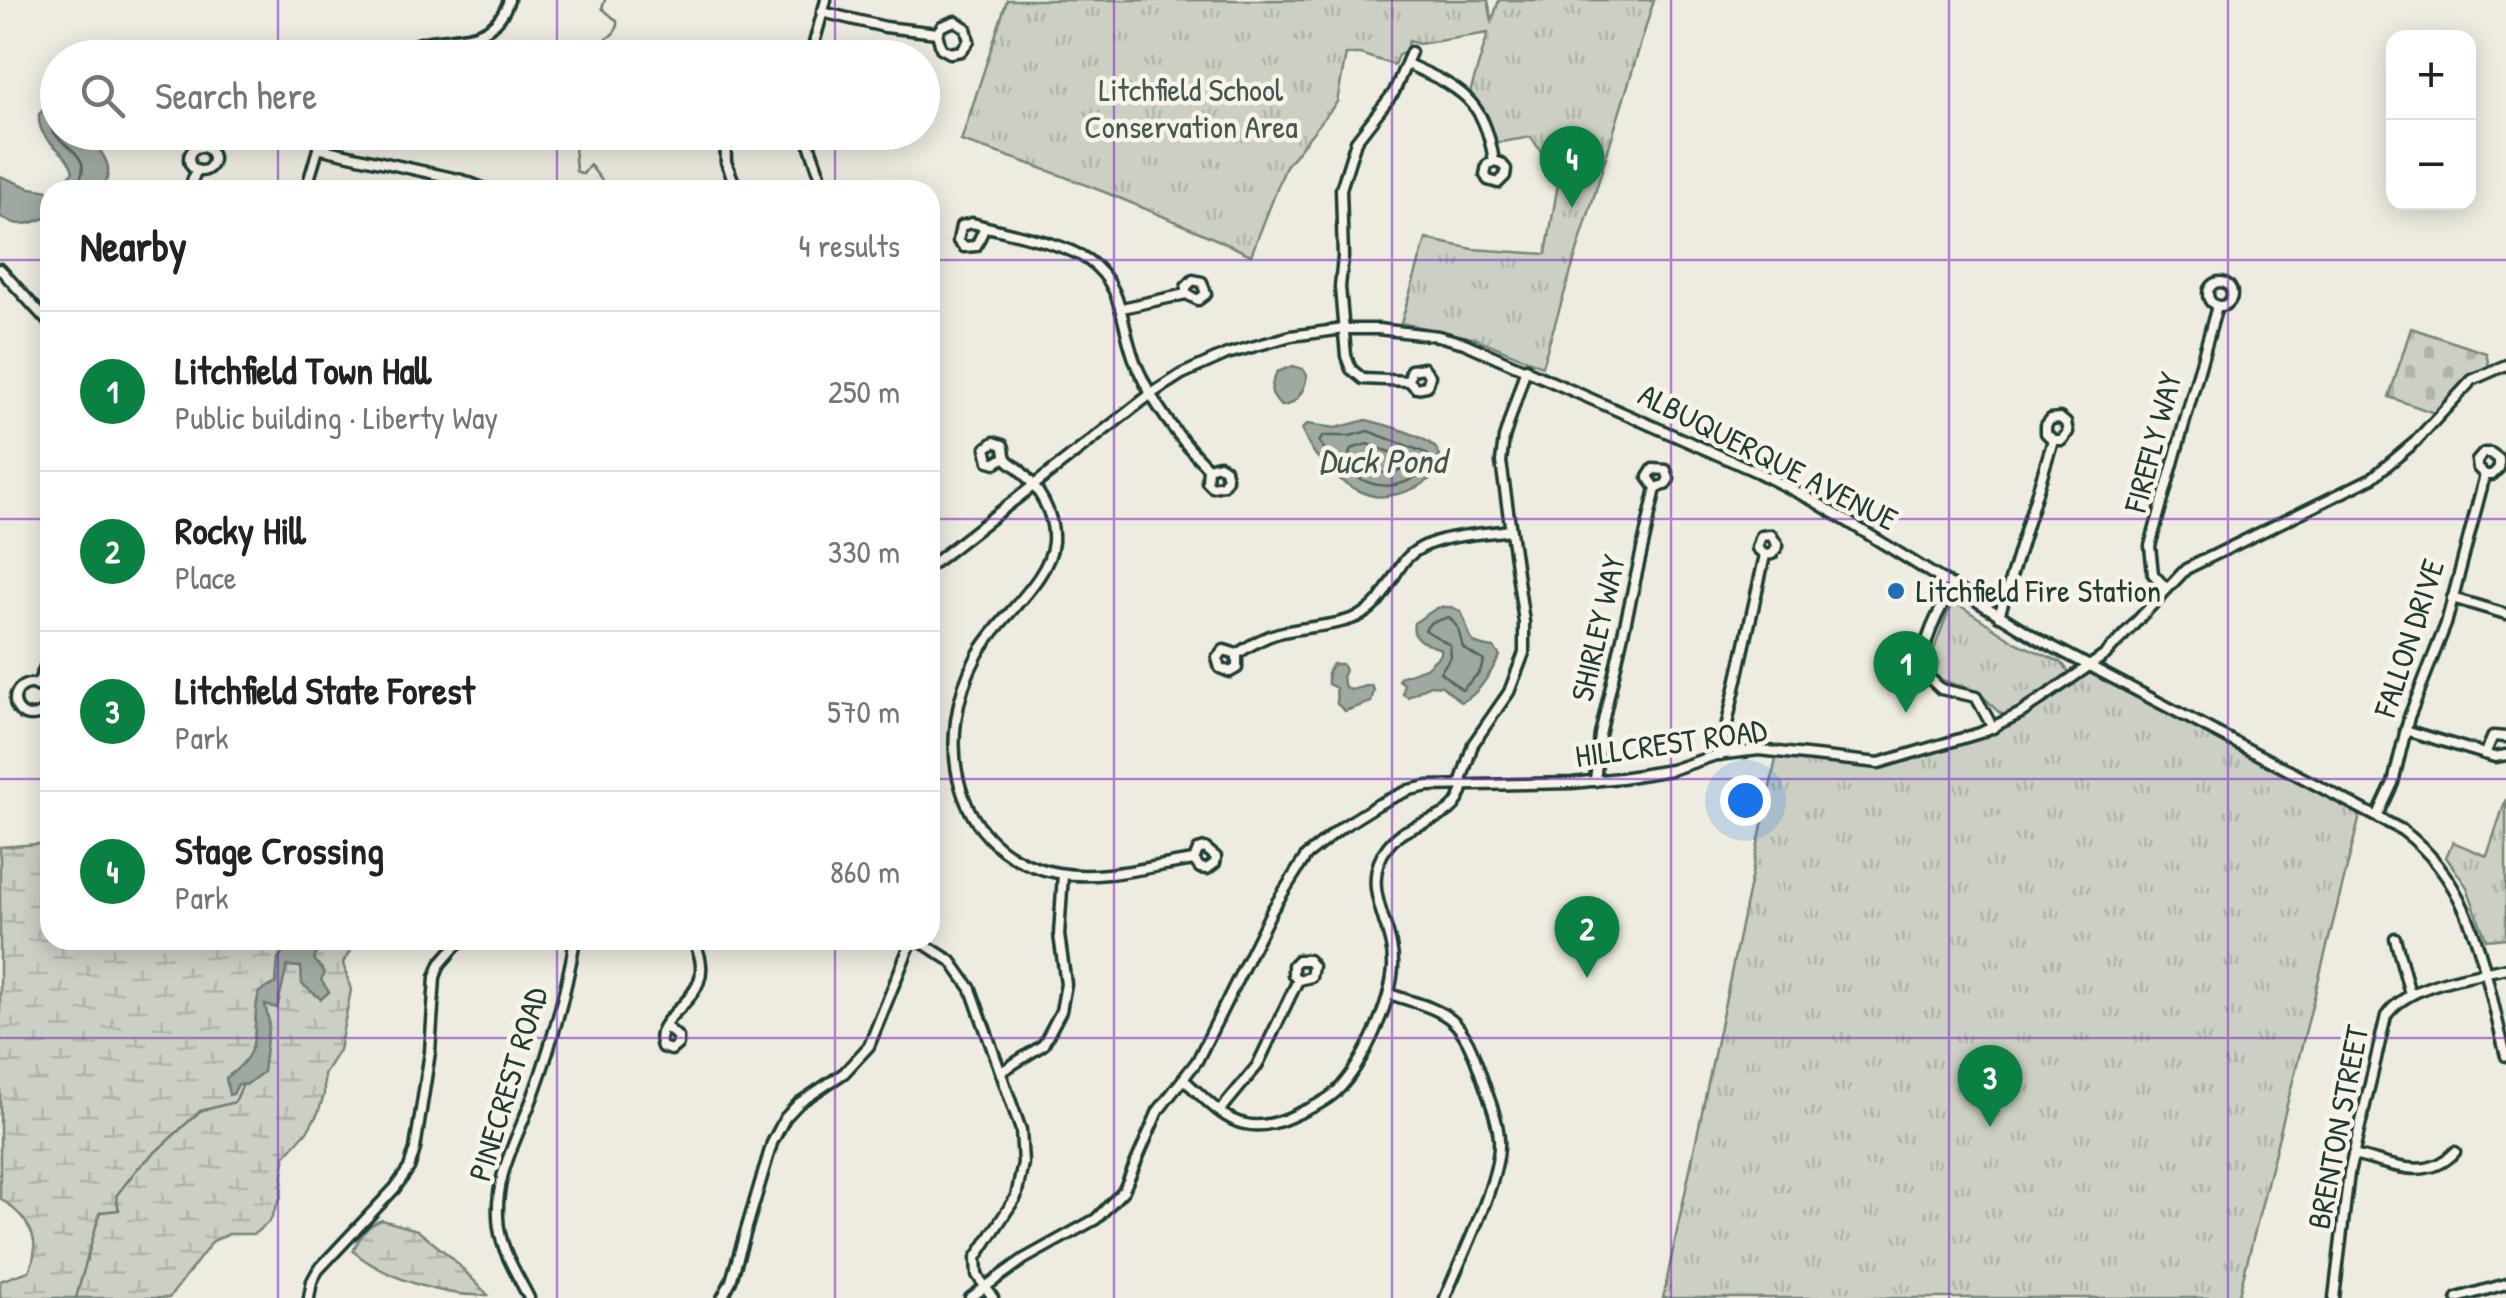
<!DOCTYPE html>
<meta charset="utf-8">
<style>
body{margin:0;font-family:"Patrick Hand",sans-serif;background:#f6f6f6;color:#222}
.controls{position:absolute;right:30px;top:30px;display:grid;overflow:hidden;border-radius:20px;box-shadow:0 5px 25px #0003}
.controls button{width:90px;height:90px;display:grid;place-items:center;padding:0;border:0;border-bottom:2px solid #e0e0e0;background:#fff;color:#222;font:50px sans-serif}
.you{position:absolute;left:1745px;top:800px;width:35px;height:35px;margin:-25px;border:8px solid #fff;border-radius:50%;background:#1a73e8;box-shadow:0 0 0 15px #1a73e833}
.badge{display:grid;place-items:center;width:65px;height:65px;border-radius:50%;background:#0b8043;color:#fff;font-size:32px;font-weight:700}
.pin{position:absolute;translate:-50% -82px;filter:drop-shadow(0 2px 5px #0008)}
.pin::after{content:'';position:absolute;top:52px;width:35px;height:30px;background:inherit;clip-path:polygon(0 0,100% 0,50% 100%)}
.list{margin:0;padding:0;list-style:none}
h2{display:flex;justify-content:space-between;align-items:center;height:130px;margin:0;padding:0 40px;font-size:42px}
h2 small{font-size:32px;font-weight:400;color:#767676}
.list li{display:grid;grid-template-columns:65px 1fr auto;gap:30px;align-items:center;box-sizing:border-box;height:160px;padding:0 40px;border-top:2px solid #e0e0e0}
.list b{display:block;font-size:38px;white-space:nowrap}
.list p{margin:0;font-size:32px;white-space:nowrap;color:#767676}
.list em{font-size:32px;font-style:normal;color:#767676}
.icon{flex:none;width:55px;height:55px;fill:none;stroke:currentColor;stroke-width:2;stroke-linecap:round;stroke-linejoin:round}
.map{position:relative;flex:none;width:2506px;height:1298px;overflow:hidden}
.search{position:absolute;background:#fff;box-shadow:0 5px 25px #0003;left:40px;top:40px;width:900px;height:110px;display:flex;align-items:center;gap:25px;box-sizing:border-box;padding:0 35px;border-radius:55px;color:#767676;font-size:38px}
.panel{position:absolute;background:#fff;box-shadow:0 5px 25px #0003;left:40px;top:180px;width:900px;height:770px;border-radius:30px}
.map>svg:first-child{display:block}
.wetland{fill:url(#wetland-marsh);stroke:#76867c;stroke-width:2.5}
.cemetery{fill:url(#cemetery-stones);stroke:#76867c;stroke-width:2.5}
.park{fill:url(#park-tufts);stroke:#76867c;stroke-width:2.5}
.water{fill:#9fa99f;stroke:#6c7e74;stroke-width:2.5}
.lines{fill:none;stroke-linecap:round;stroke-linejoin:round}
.shore{stroke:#52685f;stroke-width:2.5}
.stream{stroke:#6c7e74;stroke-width:2.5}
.minor-casing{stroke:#1f3d34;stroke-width:15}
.minor{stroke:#f7f3e8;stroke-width:8}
.grid{fill:none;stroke:#7b2cbf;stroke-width:2.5;stroke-opacity:0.55}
.poi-dot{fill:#1f6fb2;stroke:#f7f3e8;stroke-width:4}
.labels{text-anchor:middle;stroke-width:9;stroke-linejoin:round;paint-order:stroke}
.park-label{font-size:32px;fill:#425a51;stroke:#f7f3e8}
.street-label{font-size:32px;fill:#1f3d34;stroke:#f7f3e8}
.poi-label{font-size:32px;fill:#1f3d34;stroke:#f7f3e8;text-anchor:start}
.water-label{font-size:35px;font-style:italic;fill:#3f584f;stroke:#f7f3e8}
</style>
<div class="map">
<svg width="2506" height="1298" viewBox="0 0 2506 1298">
<defs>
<pattern id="wetland-marsh" width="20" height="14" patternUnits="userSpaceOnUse" patternTransform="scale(2.5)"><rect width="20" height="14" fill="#cccfc4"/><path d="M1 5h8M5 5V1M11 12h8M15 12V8" fill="none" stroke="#afb3a9"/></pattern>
<pattern id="cemetery-stones" width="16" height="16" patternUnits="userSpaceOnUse" patternTransform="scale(2.5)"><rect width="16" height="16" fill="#cccfc4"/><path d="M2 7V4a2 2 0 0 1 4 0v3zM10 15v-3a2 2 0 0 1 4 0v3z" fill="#afb3a9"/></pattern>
<pattern id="park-tufts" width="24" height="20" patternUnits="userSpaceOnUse" patternTransform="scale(2.5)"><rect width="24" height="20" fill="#cccfc4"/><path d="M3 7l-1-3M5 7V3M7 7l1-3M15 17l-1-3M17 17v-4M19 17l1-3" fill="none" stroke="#afb3a9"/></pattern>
</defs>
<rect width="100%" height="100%" fill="#eeece1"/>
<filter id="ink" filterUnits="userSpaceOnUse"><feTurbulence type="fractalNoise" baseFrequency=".01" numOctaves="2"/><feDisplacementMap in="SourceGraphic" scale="20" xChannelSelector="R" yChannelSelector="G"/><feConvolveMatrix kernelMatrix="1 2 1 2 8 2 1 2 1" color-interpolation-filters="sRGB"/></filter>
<g filter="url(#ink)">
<g class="wetland">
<path d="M50 843V940H357L343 963 351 990 339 1050 324 1074V1095L318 1113 308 1130 285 1156 281 1196 270 1221 254 1234H229L213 1241 169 1298H0V1281L29 1271C44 1239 27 1217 0 1198V847Z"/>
<path d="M382 1220 417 1230 451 1257 488 1295C447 1298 384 1278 353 1251 360 1237 366 1225 382 1220Z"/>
</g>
<path class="cemetery" d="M2411 328 2486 353 2489 366 2467 379 2437 414 2389 397Z"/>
<g class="park">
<path d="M1007 0H1488L1492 21 1499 0H1654L1542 366 1477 339 1401 323 1426 239 1473 249 1546 254 1559 178 1531 137 1495 143 1488 116 1470 93 1488 33 1419 44 1409 41 1405 53 1398 55 1394 65 1360 54H1346L1337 102 1286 166 1251 255C1156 212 1061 172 961 141Z"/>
<path d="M1959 605 2017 643 2061 662 2070 673 2005 716C1994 711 1990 701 1980 694 1963 681 1931 688 1930 660L1948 612 1953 606Z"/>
<path d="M2088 670 2361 812 2238 1298H1663L1777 754 1850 765 1905 760 1993 731 2024 716Z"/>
<path d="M2506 799V938L2486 940 2467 887 2446 857 2453 842 2487 856Z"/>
</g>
<g class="water">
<path d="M51 102 57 103 58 132 86 133C101 151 119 169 100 190H56L62 187 73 171C66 146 37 144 39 114Z"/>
<path d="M0 176 30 188 50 191V216C32 224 17 229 0 216Z"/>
<path d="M1293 366 1303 369 1307 375C1305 389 1297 406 1281 406 1268 394 1270 386 1277 372Z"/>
<path d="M1366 420C1383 424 1428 436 1437 450 1455 479 1395 500 1374 496 1345 490 1310 457 1302 429L1307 424 1336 428Z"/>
<path d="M1452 607 1461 612C1473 635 1463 645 1494 648L1500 656C1490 673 1479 695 1461 702L1442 686 1430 685 1408 697 1403 694 1404 684 1399 680 1400 677 1426 668 1441 654V649C1428 644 1410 641 1414 623L1437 608Z"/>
<path d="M1333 664H1342L1345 670 1342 677 1345 687 1351 690 1371 685 1374 690 1371 702 1345 711 1337 704 1336 688 1328 684V671Z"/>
<path d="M294 940H309L310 943 321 940 314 959 325 973 321 980 329 992 321 999 302 984 301 967 287 966 277 1008 265 1005 269 1022 263 1072 246 1085 238 1084 233 1094 229 1095 226 1078C267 1048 249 1032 259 992L276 983 278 959Z"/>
</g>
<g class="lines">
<g class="shore">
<path d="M58 113 50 116C44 147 106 149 73 190"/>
<path d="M1368 431 1426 453 1430 459 1428 467C1388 505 1347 479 1319 442L1323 436H1350Z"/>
<path d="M1367 444 1407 458 1409 465C1387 480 1367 472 1349 454L1351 449Z"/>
<path d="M1449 617 1458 628 1463 648 1484 661 1479 673 1462 690 1440 672 1451 657 1450 645 1425 630 1430 623Z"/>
</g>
<g class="stream">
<path d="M582 58C589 42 609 44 617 28V21L602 8 605 0"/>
<path d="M567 132V142L574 145 576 171 583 174 590 165 609 190"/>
<path d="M76 1298 100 1212 119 1210 116 1196 137 1169 200 1111 235 1102 243 1084"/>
</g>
<g class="minor-casing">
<g id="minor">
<path d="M822 12 885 27 937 33 941 48 950 53 961 51 969 41 966 28 955 21 942 26 937 33"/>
<path d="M384 58C398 50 413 44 430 41 465 36 495 40 509 0"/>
<path d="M667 58 669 52 676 49 682 58"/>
<path d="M810 58 826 0"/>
<path d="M1407 64C1461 88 1484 99 1494 161L1487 165 1485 175 1488 180 1498 183 1505 176 1506 169 1501 163 1494 161"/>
<path d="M725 132 726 162 737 190"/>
<path d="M805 132 825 190"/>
<circle cx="201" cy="159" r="12"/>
<path d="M318 148 462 180 488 190"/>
<path d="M189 190 196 171"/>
<path d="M306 190 323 132"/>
<path d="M985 227 976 246 964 247 958 241 961 226 972 223C1006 233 1060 241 1088 260 1127 287 1120 331 1138 369 1154 405 1180 440 1208 468L1207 482 1212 487 1223 485 1227 479 1225 469 1219 465 1208 468"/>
<path d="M0 269 50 324"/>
<circle cx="2220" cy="294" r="12"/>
<path d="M1122 308 1186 294 1198 300 1206 294 1202 282 1193 280 1186 287V294"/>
<path d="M1409 381 1411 370 1424 368 1430 376 1427 386 1416 388 1409 381 1363 379 1351 369 1346 356 1340 287 1343 257 1341 189 1356 141 1394 92 1411 52"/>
<path d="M1005 457 996 463 989 461 986 448 994 442 1003 445C1005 449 1004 454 1006 458 1009 463 1014 465 1018 468 1038 488 1055 512 1053 542 1050 581 997 619 978 654 932 737 951 854 1058 873 1101 881 1151 866 1194 860L1200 868 1207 869 1215 863 1216 857 1205 848 1198 850 1194 860"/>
<path d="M930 566 1151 394 1182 374 1227 354 1291 336 1344 329H1378L1438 336 1464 343 1757 472 1816 502 2040 640 2402 830C2476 885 2484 973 2506 1056"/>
<path d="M1954 587C1939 608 1921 645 1922 671L1941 689 1976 697 1993 728"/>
<path d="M2166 588 2153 574 2150 546 2217 306"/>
<path d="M2452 598 2506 614"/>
<path d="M1999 616 2053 440H2062L2068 432 2066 423 2060 418 2051 419 2046 425V433L2053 440"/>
<path d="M1237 654V668L1230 672 1220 668 1217 658 1224 650 1237 654C1250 645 1263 637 1279 633 1305 626 1338 627 1363 614 1384 602 1391 577 1406 559 1429 534 1478 535 1510 530"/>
<circle cx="31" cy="700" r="16"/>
<path d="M37 686 50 655"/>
<path d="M2405 730 2495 757 2506 755"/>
<path d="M2485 754 2493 736 2506 737"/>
<path d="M1720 755 1765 555 1772 554 1778 546 1771 535 1761 536 1757 548 1765 555"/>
<path d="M1595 781 1600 735 1656 488 1665 485 1669 479 1666 470 1653 469 1648 477 1656 488"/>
<path d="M1460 784 1473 744 1509 692 1524 653V622L1501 462 1504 438 1526 368"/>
<path d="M2378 815 2393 783 2409 717 2446 624 2485 475H2492L2499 468V459L2491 453H2484L2477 461 2478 468 2485 475"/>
<path d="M2395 938 2410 994"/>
<path d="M918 940 951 961 971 989 1021 1130 1023 1163 1016 1197 976 1258 977 1275 993 1298"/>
<path d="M1389 994C1453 1014 1461 1015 1483 1081 1489 1099 1498 1119 1499 1139 1502 1179 1460 1259 1445 1298"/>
<path d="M665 1026 678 1037V1044L671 1050 662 1047C648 1011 726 1001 693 940"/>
<path d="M1001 1072 1043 1045 1061 1011 1066 984 1059 935 1063 874"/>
<path d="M1184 1080C1201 1094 1222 1120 1245 1124 1264 1128 1281 1122 1297 1114 1311 1108 1325 1102 1337 1091 1363 1065 1391 1003 1393 967 1395 930 1366 898 1379 862 1399 810 1455 834 1464 784"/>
<path d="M1220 1111 1257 1066 1298 980 1311 977 1313 966 1308 960H1298L1293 965V975L1298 980"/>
<path d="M2353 1155C2390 1163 2426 1183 2455 1152"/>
<path d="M309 1298 312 1281 318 1270 395 1188 409 1168 415 1149 430 1052 435 977 440 964 461 940"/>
<path d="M529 1298C517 1274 503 1254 499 1228 492 1178 517 1140 533 1096 551 1046 566 992 575 940"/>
<path d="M722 1298 731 1281 772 1143 785 1118 799 1103 844 1073 869 1046 912 940"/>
<path d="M970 1298 1024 1259 1096 1219 1124 1190 1158 1111 1197 1061 1272 910 1306 856 1342 827 1379 804 1409 790 1428 786 1572 783 1621 778 1671 770 1716 755 1759 750 1879 763 1980 733 2021 713 2105 655 2186 569 2372 478 2415 442 2472 380 2506 365"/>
<path d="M2334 1298 2349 1173 2386 1016C2407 984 2470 976 2506 968"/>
<path d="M2457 1298 2506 1284"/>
</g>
</g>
<use href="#minor" class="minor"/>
</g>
</g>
<path class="grid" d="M278 0V58M557 0V58M835 0V58M1114 0V1298M1392 0V1298M1671 0V1298M1949 0V1298M2228 0V1298M278 132V190M557 132V190M835 132V190M0 260H50M930 260H2506M0 519H50M930 519H2506M0 779H50M930 779H2506M278 940V1298M557 940V1298M835 940V1298M0 1038H2506"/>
<circle class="poi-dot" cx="1896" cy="591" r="10"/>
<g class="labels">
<g class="park-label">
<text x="1191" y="101">Litchfield School<tspan x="1191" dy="37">Conservation Area</tspan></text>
</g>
<g class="street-label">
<text transform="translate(2153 442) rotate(-75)" y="11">FIREFLY WAY</text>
<text transform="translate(1768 457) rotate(27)" y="11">ALBUQUERQUE AVENUE</text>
<text transform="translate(1598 628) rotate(-77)" y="11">SHIRLEY WAY</text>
<text transform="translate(2409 638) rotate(-72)" y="11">FALLON DRIVE</text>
<text transform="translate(1671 743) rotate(-8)" y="11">HILLCREST ROAD</text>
<text transform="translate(508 1084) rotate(-73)" y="11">PINECREST ROAD</text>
<text transform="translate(2338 1127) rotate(-79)" y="11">BRENTON STREET</text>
</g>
<g class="poi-label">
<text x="1916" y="602">Litchfield Fire Station</text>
</g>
<g class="water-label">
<text x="1382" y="473">Duck Pond</text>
</g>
</g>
</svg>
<div class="controls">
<button>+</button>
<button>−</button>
</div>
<div class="you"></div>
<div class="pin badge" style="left:1906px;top:713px">1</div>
<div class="pin badge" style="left:1587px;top:978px">2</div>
<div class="pin badge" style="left:1990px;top:1127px">3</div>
<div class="pin badge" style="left:1572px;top:208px">4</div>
<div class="search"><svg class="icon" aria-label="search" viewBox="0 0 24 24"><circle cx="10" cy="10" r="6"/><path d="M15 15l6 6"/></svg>Search here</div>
<section class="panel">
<h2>Nearby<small>4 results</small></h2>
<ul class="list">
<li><span class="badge">1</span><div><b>Litchfield Town Hall</b><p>Public building · Liberty Way</p></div><em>250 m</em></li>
<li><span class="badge">2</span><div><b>Rocky Hill</b><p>Place</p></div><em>330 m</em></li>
<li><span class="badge">3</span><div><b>Litchfield State Forest</b><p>Park</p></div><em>570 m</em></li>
<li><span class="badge">4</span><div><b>Stage Crossing</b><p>Park</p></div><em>860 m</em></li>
</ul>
</section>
</div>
